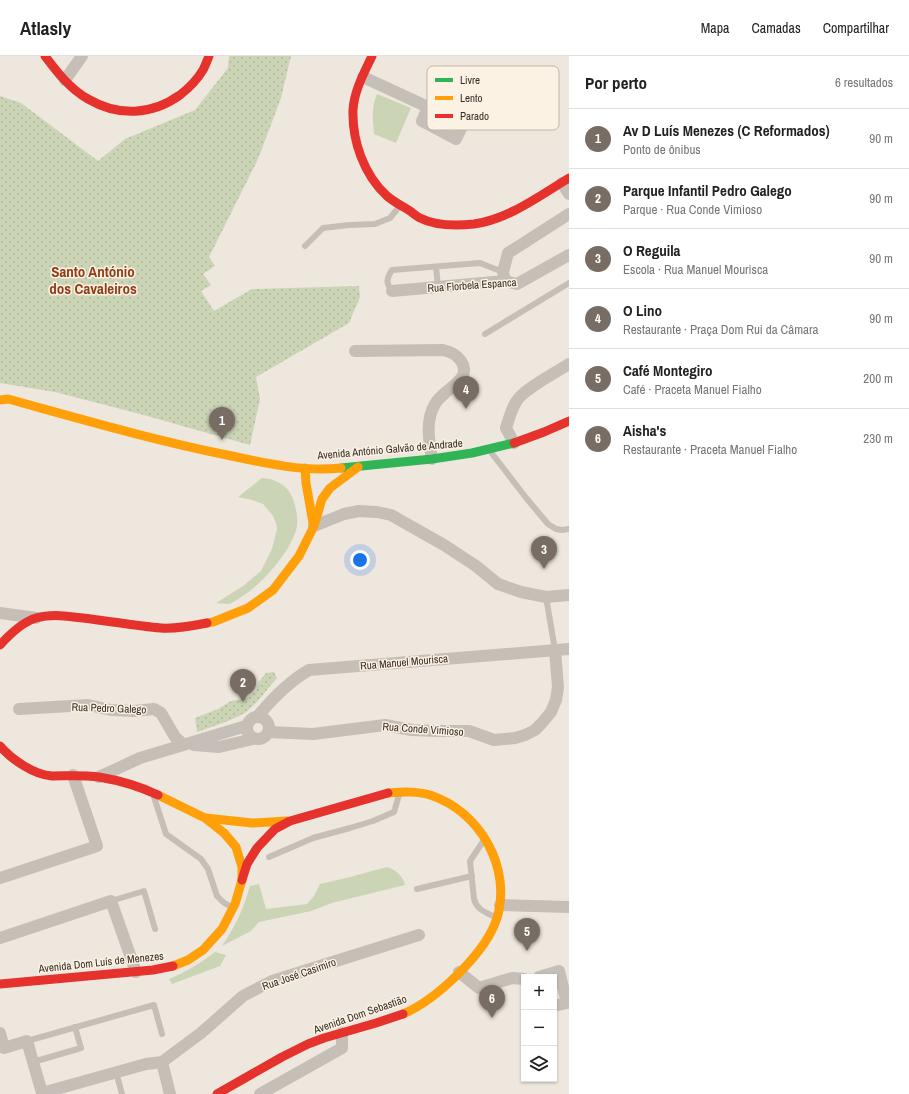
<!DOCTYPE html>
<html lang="pt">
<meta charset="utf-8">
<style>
body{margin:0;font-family:"Archivo Narrow",sans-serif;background:#f2f2f2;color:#222}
.controls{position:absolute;right:12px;bottom:12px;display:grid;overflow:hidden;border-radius:0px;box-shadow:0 1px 3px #0004}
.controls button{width:36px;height:36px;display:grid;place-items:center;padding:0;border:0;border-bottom:1px solid #e0e0e0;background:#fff;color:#222;font:20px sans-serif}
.you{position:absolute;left:360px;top:504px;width:14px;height:14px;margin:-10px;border:3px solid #fff;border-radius:50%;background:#1a73e8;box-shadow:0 0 0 6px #1a73e833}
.badge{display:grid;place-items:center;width:26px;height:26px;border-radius:50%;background:#776d65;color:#fff;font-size:13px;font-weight:700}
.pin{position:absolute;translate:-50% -33px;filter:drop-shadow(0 1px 2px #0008)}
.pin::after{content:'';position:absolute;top:21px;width:14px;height:12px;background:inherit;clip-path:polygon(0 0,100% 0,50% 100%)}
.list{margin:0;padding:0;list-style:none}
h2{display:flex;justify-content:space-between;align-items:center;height:52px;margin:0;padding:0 16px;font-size:17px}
h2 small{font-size:13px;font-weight:400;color:#767676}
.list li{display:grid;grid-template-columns:26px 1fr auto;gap:12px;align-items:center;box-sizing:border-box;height:60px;padding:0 16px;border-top:1px solid #e0e0e0}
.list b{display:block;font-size:15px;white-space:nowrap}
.list p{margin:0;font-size:13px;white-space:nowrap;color:#767676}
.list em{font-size:13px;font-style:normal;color:#767676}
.icon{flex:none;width:22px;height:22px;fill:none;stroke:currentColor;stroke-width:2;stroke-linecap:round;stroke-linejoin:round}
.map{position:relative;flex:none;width:569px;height:1038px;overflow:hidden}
header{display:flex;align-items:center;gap:24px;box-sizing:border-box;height:56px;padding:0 20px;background:#fff;border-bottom:1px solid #e0e0e0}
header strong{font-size:19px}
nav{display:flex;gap:22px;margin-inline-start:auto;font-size:14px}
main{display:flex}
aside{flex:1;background:#fff}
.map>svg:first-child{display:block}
.green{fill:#ccd4b6}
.park{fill:url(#park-dots)}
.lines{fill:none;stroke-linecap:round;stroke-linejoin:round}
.lane{stroke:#c6bfb7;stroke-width:6}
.street{stroke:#c6bfb7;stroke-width:12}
.fast{stroke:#30b455;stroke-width:9}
.slow{stroke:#ff9f0a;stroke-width:9}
.jam{stroke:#e5322d;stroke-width:9}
.labels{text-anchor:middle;stroke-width:3;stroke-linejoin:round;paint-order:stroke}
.street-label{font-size:11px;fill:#372c25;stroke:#fbf2e4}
.district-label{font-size:15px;font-weight:bold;fill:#8e3c16;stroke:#fbf2e4}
.key{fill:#fbf2e4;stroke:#c0b7ab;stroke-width:1}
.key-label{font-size:11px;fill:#372c25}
</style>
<header>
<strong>Atlasly</strong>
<nav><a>Mapa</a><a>Camadas</a><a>Compartilhar</a></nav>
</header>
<main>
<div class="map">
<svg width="569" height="1038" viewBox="0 0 569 1038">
<defs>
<pattern id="park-dots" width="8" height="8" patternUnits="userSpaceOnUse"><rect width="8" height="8" fill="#ccd4b6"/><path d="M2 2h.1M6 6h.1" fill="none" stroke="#b0b69c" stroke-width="1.8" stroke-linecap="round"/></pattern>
</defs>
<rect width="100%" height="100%" fill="#eee7dd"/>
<g class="green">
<path d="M377 38 411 52 396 87 374 78C373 64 371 51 377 38Z"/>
<path d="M262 422C276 423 288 429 293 443 296 451 298 461 297 470 293 493 263 527 244 539 239 542 234 547 228 548 224 548 220 547 216 547L243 530 261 515 272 493 277 473 276 467 273 460 263 448 252 444 238 441Z"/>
<path d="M387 811C396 814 403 820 405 829L332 847 311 855 259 866 251 875 222 890C236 869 243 854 250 830L259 828 266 853 307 848 314 840 320 828 350 821Z"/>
<path d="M215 896 226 899 220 910 172 928 169 923C186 916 201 907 215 896Z"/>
</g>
<g class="park">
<path d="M229 0H291L281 42 258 103 209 201 215 210 203 218 211 229 201 235 214 255 252 233 359 230 360 241 349 267 256 321 260 343 250 389 140 358 55 336 0 327V40L21 47 98 105 125 83 195 54 228 12Z"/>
<path d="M274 616 277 622C267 633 258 647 246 656 234 664 211 671 197 676L195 662 218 653 231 645 248 642 256 635 259 626 266 617Z"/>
</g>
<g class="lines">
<g class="lane">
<path d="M305 190 323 172 349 169 375 168 390 162 399 151"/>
<path d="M436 211 438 231"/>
<path d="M392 235C386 227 386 223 392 214L480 207 503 216"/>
<path d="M485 278 569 227"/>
<path d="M490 395 527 443 548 468 556 473 562 474 569 473"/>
<path d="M546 541 555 594"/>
<path d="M154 741 166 778 201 803 208 813 217 840 223 846 231 851"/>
<path d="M484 784 470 805 474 843C477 854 485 856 495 861"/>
<path d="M269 801 313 782 350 772 373 765 394 756 399 739"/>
<path d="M417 833 472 820"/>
<path d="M111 845 144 835 155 873"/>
<path d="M27 985 154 949 162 978"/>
<path d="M33 1006 81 992 75 971"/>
<path d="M116 1016 122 1038"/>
</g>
<g class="street">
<path d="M363 21 428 51 440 50 469 56 456 83 422 65 428 51"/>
<path d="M65 24 82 0"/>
<path d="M562 127 569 138"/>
<path d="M505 225 503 216 508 197 569 158"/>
<path d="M392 235 505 225 517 228 569 199"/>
<path d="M355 295 443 294C451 296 456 298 461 305 474 324 443 333 435 348 425 365 429 384 432 403"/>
<path d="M514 387 506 372C509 363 511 354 516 346 522 334 557 316 569 308"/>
<path d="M314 470 344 458 359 455 377 456 391 459 444 489 476 510 498 528 521 536 546 541 569 539"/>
<path d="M0 557 36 562"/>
<path d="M19 653 88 649 111 654 134 655 154 653 161 657 175 681 183 688"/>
<circle cx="258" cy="672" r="11"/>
<path d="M257 661C272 643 288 626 309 614L569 593"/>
<path d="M268 676 313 678 385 669 412 674 437 675H469L494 684 515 682 525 679 535 674 541 668 551 656 556 644 558 631 555 594"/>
<path d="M194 689 219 691 253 683"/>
<path d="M99 721 140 702 246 670"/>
<path d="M0 822 97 790 73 719"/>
<path d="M500 849 569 851"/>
<path d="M0 882 111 845 136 916"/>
<path d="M459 916 479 932 512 922 524 923"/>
<path d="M539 921 559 915 567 947 554 950"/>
<path d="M0 977 4 992 27 985 42 1037 146 1008 162 1006"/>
<path d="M170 1038 162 1006 201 977 243 940 272 925 419 879"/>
<path d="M260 1038 342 992V977"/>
</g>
<path class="fast" d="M341 412 432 403 472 397 514 387"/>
<g class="slow">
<path d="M0 344 8 343C81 363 153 384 227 399 264 407 303 416 341 412"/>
<path d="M305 412 306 427 313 467"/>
<path d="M207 567 213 566 248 552 273 534 299 500 314 470 322 443 330 432 358 411"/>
<path d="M388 737C402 736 417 735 430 739 480 755 512 812 497 862 486 897 436 944 403 958"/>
<path d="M158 739 205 762 224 777 236 791 242 811V824L235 848 222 873 203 894 188 904 173 910"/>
<path d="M206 762 252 767 287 765"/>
</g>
<g class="jam">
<path d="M45 0C57 16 70 33 88 43 119 61 152 59 180 39 189 32 197 24 203 14 205 10 207 5 209 0"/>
<path d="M372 0C364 17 354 35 353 54 352 85 364 119 387 140 394 146 402 150 410 155 413 157 416 160 420 162 436 170 456 170 474 168 509 163 539 140 569 122"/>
<path d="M514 387 544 376 569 365"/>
<path d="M0 589C10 578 22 566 36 562 54 557 74 561 91 563 115 566 138 570 161 572 176 573 192 570 207 567"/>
<path d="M0 690C11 703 34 719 52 720 68 720 83 719 99 721 117 724 141 731 158 739"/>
<path d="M242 824 247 808 257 792 275 773 290 765 388 737"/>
<path d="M0 928 153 914 173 910"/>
<path d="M217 1038 282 1001 308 988 324 982 376 967 403 958"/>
</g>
</g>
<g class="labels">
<g class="street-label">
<text transform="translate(472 229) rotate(-4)" y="4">Rua Florbela Espanca</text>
<text transform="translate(390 393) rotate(-5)" y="4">Avenida António Galvão de Andrade</text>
<text transform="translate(404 606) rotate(-5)" y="4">Rua Manuel Mourisca</text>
<text transform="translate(109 652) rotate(2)" y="4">Rua Pedro Galego</text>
<text transform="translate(423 673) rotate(4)" y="4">Rua Conde Vimioso</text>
<text transform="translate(101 906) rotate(-6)" y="4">Avenida Dom Luís de Menezes</text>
<text transform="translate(299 918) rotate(-19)" y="4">Rua José Casimiro</text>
<text transform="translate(360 958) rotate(-19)" y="4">Avenida Dom Sebastião</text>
</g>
<g class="district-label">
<text x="93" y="221">Santo António<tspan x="93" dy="17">dos Cavaleiros</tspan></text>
</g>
</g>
<rect x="427" y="10" width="132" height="64" rx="6" class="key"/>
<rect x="435" y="22" width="18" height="4" fill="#30b455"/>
<rect x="435" y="40" width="18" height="4" fill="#ff9f0a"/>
<rect x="435" y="58" width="18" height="4" fill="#e5322d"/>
<g class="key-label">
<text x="460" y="28">Livre</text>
<text x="460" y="46">Lento</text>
<text x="460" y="64">Parado</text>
</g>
</svg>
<div class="controls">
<button>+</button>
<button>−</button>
<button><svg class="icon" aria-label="layers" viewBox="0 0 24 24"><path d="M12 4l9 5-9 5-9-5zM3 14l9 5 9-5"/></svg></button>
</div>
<div class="you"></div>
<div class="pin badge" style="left:222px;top:384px">1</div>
<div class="pin badge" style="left:243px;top:646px">2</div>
<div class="pin badge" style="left:544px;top:513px">3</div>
<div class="pin badge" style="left:466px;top:353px">4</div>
<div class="pin badge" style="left:527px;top:895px">5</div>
<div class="pin badge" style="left:492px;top:962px">6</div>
</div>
<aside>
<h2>Por perto<small>6 resultados</small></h2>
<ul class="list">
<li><span class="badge">1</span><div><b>Av D Luís Menezes (C Reformados)</b><p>Ponto de ônibus</p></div><em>90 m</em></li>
<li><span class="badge">2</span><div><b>Parque Infantil Pedro Galego</b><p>Parque · Rua Conde Vimioso</p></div><em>90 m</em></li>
<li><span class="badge">3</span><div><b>O Reguila</b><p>Escola · Rua Manuel Mourisca</p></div><em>90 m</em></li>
<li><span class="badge">4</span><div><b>O Lino</b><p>Restaurante · Praça Dom Rui da Câmara</p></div><em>90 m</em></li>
<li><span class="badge">5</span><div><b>Café Montegiro</b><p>Café · Praceta Manuel Fialho</p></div><em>200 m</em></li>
<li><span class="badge">6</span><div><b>Aisha's</b><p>Restaurante · Praceta Manuel Fialho</p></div><em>230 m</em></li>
</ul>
</aside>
</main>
